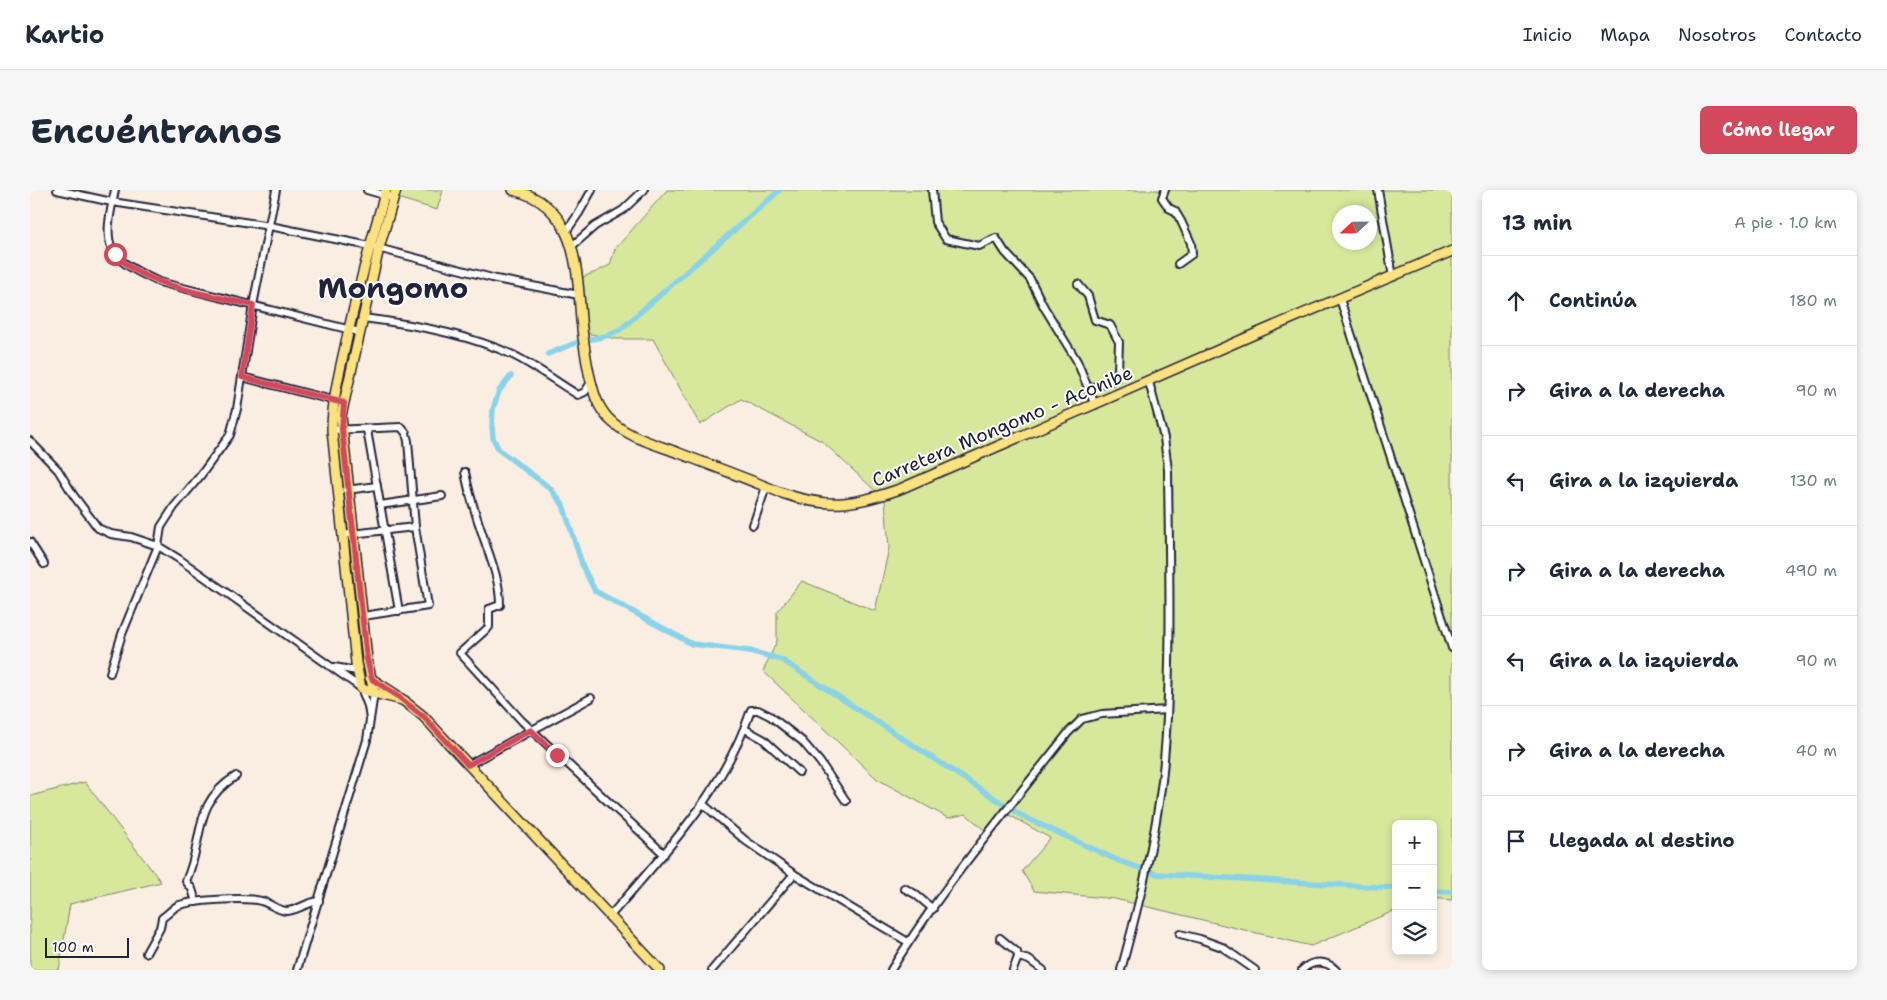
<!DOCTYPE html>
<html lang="es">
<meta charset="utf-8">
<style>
body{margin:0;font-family:"Shantell Sans",sans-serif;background:#f6f6f7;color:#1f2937}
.controls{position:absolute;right:15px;bottom:15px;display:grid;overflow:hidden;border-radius:8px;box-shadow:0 2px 8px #0003}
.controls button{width:45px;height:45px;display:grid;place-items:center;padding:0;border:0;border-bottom:1px solid #e0e1e3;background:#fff;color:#1f2937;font:25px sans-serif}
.compass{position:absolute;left:1302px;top:15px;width:45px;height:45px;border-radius:50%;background:#fff;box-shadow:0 2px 8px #0003;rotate:248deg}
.scale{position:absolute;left:15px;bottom:12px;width:84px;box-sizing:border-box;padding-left:5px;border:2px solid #22223b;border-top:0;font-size:14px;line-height:18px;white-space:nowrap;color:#22223b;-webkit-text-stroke:4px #fff;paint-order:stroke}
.stop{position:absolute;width:15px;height:15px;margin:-11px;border:4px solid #d1495b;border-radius:50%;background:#fff}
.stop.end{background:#d1495b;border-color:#fff;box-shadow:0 1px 5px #0008}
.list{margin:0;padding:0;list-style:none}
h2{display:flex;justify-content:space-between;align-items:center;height:65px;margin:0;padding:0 20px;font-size:21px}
h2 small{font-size:16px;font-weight:400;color:#747a83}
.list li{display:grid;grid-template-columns:32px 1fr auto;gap:15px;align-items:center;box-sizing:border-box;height:90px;padding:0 20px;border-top:1px solid #e0e1e3}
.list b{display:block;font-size:19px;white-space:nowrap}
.list em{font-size:16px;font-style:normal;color:#747a83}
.icon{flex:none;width:28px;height:28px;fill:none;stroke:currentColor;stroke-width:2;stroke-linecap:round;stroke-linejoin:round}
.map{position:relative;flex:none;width:1422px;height:780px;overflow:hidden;border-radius:8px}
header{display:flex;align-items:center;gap:30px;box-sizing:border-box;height:70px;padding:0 25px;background:#fff;border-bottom:1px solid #e0e1e3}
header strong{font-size:24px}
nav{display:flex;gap:28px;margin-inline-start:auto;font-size:18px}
.intro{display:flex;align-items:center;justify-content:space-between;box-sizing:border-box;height:120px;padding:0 30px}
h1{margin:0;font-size:35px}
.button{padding:12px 22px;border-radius:8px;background:#d1495b;color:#fff;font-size:18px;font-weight:700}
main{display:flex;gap:30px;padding:0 30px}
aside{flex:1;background:#fff;border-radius:8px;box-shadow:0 2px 8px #0003}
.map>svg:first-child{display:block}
.green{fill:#d7e79b;stroke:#7c846b;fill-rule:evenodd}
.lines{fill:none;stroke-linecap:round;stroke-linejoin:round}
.canal{stroke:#89d3ea;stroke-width:5.5}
.minor-casing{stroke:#22223b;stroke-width:10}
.major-casing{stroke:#22223b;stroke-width:12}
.minor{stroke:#fff;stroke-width:6}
.major{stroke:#fbe180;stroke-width:9}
.route{stroke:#d1495b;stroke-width:6}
.labels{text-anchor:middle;stroke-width:4;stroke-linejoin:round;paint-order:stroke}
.street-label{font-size:19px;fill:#22223b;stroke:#fff}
.town-label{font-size:29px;font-weight:bold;fill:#22223b;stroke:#fff}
</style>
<header>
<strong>Kartio</strong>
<nav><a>Inicio</a><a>Mapa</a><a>Nosotros</a><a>Contacto</a></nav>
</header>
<div class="intro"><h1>Encuéntranos</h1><a class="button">Cómo llegar</a></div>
<main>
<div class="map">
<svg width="1422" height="780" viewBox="0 0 1422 780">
<rect width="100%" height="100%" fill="#faeee2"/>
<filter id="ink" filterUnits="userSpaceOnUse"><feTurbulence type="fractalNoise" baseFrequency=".02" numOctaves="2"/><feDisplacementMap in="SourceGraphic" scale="10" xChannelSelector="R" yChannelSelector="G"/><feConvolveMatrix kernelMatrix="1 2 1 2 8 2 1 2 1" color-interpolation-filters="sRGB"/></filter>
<g filter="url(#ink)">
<g class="green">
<path d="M341 0H413L407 20Z"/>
<path d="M637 0H1422V710L1403 708V634H1366V720L1281 756 1085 709 1004 701 992 681 1020 648 979 625 961 646 936 624 918 628 847 589 733 481 747 451V422L772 391 845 421 859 358 855 310 793 252 711 209 670 235 623 149H587L555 143 550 88 566 82 580 75 585 59ZM1310 22H1340V52H1310Z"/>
<path d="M55 592 131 692 40 714 29 780H0V606Z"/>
</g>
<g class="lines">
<g class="canal">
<path d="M518 164 548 152 576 146 591 139 750 0"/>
<path d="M481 186 469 201 463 219 462 236 463 248 469 260 520 298 533 315 553 377 565 401 662 454 720 461 752 470 992 626 1089 671 1127 684 1366 698"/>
<path d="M1403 701 1422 702"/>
</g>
<g class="minor-casing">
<g id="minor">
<path d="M27 0 82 12 240 36 340 56 466 89 549 105"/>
<path d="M85 0C72 58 75 67 129 92L329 142"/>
<path d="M337 0 364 8"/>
<path d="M902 0 905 32 916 49 949 56 966 48 975 62 1000 89 1014 117 1047 171 1065 215"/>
<path d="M1135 0 1132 8 1139 18 1145 21 1151 31 1161 53 1162 64 1148 74"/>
<path d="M1348 0 1363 87"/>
<path d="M536 42 549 23 562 0"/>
<path d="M541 57 565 36 593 20 614 0"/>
<path d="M1048 94 1058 106 1065 130 1080 135 1089 152 1088 181 1082 190 1059 199"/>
<path d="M1310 109 1422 458"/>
<path d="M333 128C382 134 438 144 483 165 505 176 527 192 548 205L555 202 561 192"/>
<path d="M212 187 314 213"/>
<path d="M302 240 371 237 376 243 378 251 385 337 398 416 333 426"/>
<path d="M337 240 369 421"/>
<path d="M0 251 28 280 44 306 68 338 81 344 101 347 128 356 149 369 331 498 338 516 340 529"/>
<path d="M435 282C439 303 445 323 452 343 460 367 470 390 470 415L459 419V437L430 463 492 531 634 664"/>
<path d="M316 300 347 296"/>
<path d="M350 315 412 306"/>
<path d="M723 335 736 297"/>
<path d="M312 345 385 337"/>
<path d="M0 352 14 374"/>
<path d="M304 477 327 481"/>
<path d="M80 483 92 444 128 356 131 337 144 317 171 285 200 245 207 219 223 115 246 0"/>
<path d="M715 539 733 549 769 582"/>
<path d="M438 575 561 508"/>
<path d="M673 614 716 651 764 684 878 752"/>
<path d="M874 698 885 704 903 719"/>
<path d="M166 712 162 699 156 691C175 649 161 614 206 586"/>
<path d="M579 727C634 664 694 601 721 520H728L740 526 772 551 790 572 816 611"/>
<path d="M1150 744 1170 749 1192 757 1225 780"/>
<path d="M970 748 987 762 988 767 983 780"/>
<path d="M116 763 130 738 132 728C137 725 142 719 147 716 161 710 216 707 231 711 240 713 246 720 256 721 267 721 277 712 289 711"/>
<path d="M988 767 999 770 1013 780"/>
<path d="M267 780 337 550 344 503"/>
<path d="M682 780 764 684"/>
<path d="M861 780C913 696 977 620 1038 543L1052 529 1072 524 1137 520"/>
<path d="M1091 780C1108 718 1124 655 1132 591 1143 488 1139 384 1138 280L1134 248 1119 192"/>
<path d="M1272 780C1282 770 1296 770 1306 780"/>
</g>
</g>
<g class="major-casing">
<g id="major">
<path d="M356 0C341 52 326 104 315 157 309 184 302 212 302 240L326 473 331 498C344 505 361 506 375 511"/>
<path d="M483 0C547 15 547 78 551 130 553 148 555 165 559 183 563 200 566 215 578 228 596 247 625 254 649 263 682 276 716 288 749 302 797 319 822 316 870 299L1225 144 1422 61"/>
<path d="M340 488 365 504 393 526 630 780"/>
<path d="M344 503 337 469 311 226 349 58 366 0"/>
</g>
</g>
<use href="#minor" class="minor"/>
<use href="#major" class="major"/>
</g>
</g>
<g class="lines" filter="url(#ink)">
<path class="route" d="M85 64C115 97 181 105 223 115L212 187 314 213 312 239 337 469 342 489 365 504 393 526 438 575 501 540 527 565"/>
</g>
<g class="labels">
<g class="street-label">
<text transform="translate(972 236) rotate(-23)" y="7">Carretera Mongomo - Aconibe</text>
</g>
<g class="town-label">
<text x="363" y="108">Mongomo</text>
</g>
</g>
</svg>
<div class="controls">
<button>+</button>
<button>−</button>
<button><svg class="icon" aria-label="layers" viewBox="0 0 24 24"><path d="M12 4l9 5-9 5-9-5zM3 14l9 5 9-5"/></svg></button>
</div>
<svg class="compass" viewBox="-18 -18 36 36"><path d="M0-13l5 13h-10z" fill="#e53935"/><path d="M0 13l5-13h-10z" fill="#747a83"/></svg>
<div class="scale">100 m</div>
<div class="stop" style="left:85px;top:64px"></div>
<div class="stop end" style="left:527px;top:565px"></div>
</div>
<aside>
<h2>13 min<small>A pie · 1.0 km</small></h2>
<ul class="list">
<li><svg class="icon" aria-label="ahead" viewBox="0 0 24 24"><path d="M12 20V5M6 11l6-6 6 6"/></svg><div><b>Continúa</b></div><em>180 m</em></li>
<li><svg class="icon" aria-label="right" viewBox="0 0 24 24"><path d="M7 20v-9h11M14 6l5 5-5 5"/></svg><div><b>Gira a la derecha</b></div><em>90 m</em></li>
<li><svg class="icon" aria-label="left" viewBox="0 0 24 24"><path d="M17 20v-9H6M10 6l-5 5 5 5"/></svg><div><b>Gira a la izquierda</b></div><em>130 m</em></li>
<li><svg class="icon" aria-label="right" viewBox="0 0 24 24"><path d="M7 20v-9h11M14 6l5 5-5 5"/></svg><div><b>Gira a la derecha</b></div><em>490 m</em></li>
<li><svg class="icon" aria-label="left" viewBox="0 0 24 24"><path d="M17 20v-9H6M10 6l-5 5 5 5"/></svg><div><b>Gira a la izquierda</b></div><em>90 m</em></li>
<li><svg class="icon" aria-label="right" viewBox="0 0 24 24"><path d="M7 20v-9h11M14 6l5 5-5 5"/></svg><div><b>Gira a la derecha</b></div><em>40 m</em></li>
<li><svg class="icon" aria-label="arrive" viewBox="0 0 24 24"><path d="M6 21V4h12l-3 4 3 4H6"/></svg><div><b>Llegada al destino</b></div></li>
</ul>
</aside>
</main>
